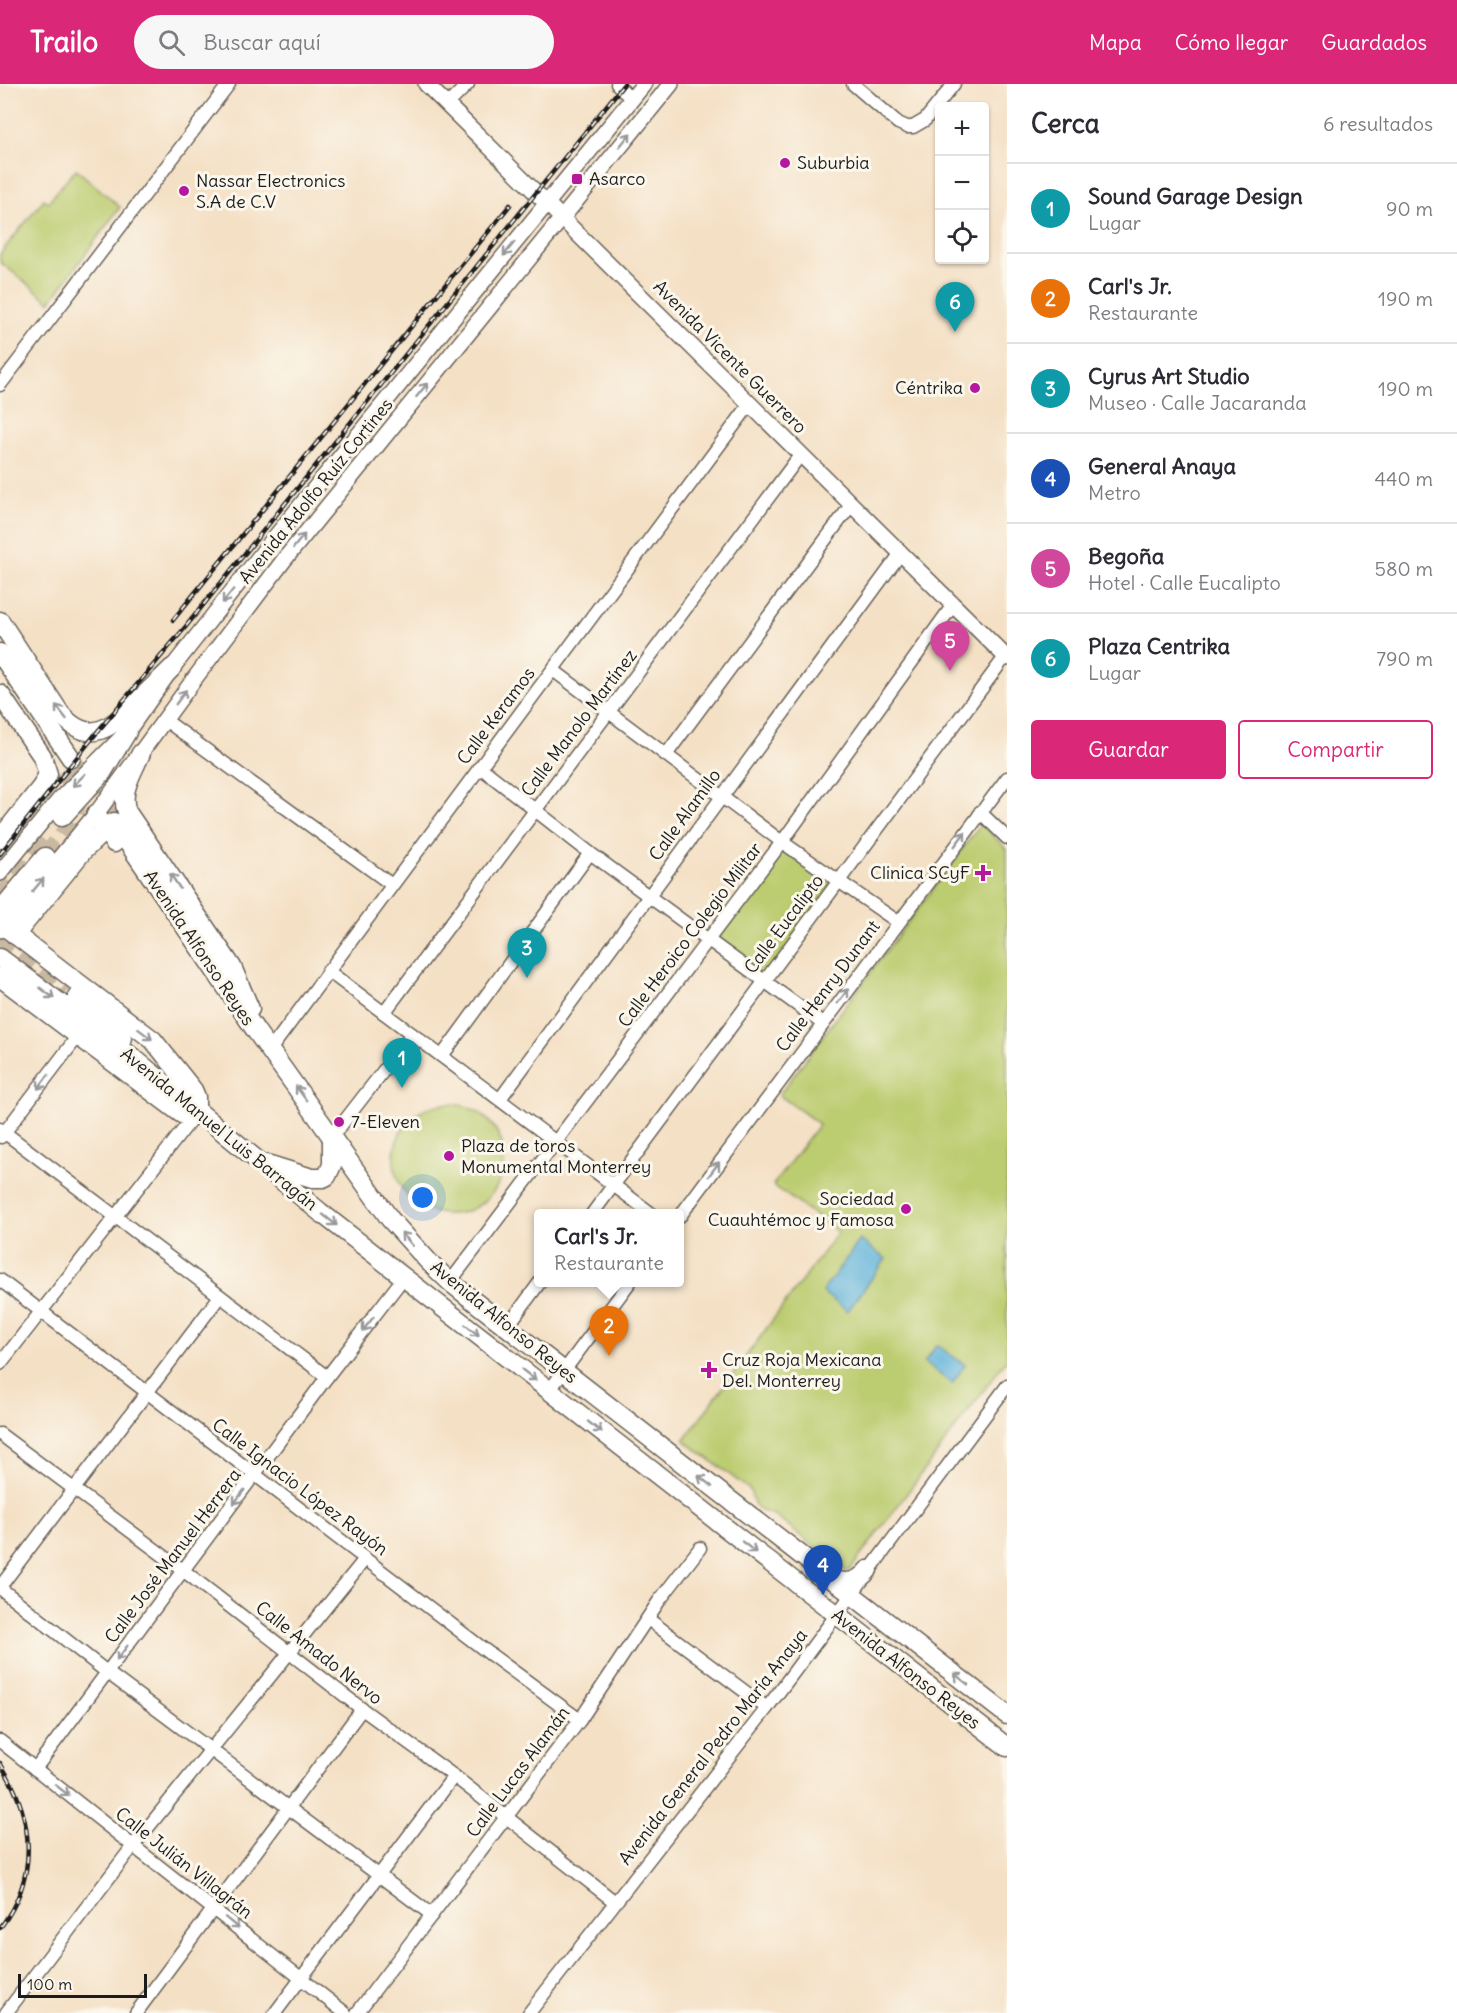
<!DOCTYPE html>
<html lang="es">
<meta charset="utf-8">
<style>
body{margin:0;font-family:Delius,sans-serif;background:#f7f7f7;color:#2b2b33}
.controls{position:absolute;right:18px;top:18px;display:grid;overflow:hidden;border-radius:6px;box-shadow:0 2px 4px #0004}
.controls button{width:54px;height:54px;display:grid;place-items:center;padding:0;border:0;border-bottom:2px solid #e1e1e2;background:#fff;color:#2b2b33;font:30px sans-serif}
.scale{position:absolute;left:18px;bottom:15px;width:129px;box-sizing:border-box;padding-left:6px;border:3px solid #1c1c1c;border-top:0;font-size:16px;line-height:21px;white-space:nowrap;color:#1c1c1c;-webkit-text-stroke:4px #fbf7ec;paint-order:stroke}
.you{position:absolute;left:423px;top:1114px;width:21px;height:21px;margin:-15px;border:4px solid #fff;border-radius:50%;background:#1a73e8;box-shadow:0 0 0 9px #1a73e833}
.badge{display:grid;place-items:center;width:39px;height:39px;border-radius:50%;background:#db2777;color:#fff;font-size:20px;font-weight:700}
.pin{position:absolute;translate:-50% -50px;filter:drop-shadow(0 2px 3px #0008)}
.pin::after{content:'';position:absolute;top:32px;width:21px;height:18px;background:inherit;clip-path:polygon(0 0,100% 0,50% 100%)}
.popup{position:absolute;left:534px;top:1125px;width:150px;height:78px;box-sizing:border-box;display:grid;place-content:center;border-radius:6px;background:#fff;filter:drop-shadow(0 2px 4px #0005);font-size:20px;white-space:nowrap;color:#7c7c81}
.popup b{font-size:22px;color:#2b2b33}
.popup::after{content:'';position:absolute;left:50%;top:100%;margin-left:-12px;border:12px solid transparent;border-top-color:#fff}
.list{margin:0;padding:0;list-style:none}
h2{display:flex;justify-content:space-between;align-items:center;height:78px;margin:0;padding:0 24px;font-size:26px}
h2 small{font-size:20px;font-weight:400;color:#7c7c81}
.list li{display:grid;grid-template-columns:39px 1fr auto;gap:18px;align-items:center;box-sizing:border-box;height:90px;padding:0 24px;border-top:2px solid #e1e1e2}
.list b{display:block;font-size:22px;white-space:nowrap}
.list p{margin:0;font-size:20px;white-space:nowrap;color:#7c7c81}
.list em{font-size:20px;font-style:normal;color:#7c7c81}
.actions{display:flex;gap:12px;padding:18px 24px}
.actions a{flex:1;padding:14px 0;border:2px solid #db2777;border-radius:6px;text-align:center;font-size:21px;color:#db2777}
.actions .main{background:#db2777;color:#fff}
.icon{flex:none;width:33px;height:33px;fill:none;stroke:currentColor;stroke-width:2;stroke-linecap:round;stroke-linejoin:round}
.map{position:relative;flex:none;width:1007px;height:1929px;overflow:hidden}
header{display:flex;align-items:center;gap:36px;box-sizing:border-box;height:84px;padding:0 30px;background:#db2777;color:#fff}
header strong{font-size:28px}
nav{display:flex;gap:33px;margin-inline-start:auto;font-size:21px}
.search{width:420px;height:54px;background:#f7f7f7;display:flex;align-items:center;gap:15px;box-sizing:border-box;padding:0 21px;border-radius:33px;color:#7c7c81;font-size:22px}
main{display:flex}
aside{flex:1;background:#fff}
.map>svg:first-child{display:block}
.green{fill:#bccc6f;stroke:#6c7446;stroke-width:1.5}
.water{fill:#5eb2da;stroke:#3d677b;stroke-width:1.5}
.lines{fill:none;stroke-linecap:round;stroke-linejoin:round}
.highway-tunnel{stroke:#c9b9a3;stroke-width:18;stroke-dasharray:18 9;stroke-linecap:butt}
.minor-casing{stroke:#686157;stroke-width:15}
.major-casing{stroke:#686157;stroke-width:18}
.highway-casing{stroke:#686157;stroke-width:21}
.minor{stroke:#fff;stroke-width:12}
.major{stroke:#fff;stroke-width:15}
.highway{stroke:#fff;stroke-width:18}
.rail-casing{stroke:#1c1c1c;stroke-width:4.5}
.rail{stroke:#fbf7ec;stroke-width:2;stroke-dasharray:7;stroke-linecap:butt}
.oneway{stroke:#999}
.poi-dot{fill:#b5179e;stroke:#fbf7ec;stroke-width:2}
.labels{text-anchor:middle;stroke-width:6;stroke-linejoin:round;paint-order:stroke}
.poi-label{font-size:18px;fill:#1c1c1c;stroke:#fbf7ec;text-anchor:start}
.street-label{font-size:18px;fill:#1c1c1c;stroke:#fbf7ec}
</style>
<header>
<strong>Trailo</strong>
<div class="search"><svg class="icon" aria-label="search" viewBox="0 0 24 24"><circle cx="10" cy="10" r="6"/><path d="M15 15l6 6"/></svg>Buscar aquí</div>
<nav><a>Mapa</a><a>Cómo llegar</a><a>Guardados</a></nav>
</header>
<main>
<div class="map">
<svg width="1007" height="1929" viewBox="0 0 1007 1929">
<rect width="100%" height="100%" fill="#fbf7ec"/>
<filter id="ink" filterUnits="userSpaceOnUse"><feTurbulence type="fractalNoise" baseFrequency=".0167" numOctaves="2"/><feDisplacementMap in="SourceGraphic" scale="12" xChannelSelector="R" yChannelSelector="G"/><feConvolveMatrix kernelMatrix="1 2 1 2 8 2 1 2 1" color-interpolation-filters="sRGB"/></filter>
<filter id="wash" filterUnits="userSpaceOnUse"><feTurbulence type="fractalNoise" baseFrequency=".008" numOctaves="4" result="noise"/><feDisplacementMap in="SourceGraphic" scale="24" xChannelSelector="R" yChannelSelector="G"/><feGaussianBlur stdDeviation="1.35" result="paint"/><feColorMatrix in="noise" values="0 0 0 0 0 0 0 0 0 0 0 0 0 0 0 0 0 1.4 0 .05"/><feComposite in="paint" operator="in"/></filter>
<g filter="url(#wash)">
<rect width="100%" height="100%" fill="#f4e0c5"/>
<g class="green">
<path d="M76 85 120 123 50 218 0 178V170L44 115 48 118Z"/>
<path d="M981 740 1007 765V1275L850 1486 846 1487 772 1430 762 1427 755 1422 750 1406 684 1356 838 1148 773 1101 819 1040 779 1011Z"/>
<path d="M781 764 832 801 764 894 712 854Z"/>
<circle cx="449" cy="1075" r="55"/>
</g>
<g class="water">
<path d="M860 1156 886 1175 848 1227 822 1208Z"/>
<path d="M937 1261 965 1281 952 1300 924 1278Z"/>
</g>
</g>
<g filter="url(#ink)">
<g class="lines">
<g class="highway-tunnel">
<path d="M71 674 114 738"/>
<path d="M45 773C58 756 82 733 76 710 73 701 67 692 62 684"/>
<path d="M0 813 48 751"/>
<path d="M0 852 68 906"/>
</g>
<g class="minor-casing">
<g id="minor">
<path d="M617 0 631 15"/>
<path d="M853 0 898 39 907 43H913L925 36 954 0"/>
<path d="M447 21 468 0"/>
<path d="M0 301 229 0"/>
<path d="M553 586 782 758 898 838"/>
<path d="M165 636 392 801"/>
<path d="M666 671 851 421"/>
<path d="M480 683 590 769 823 940"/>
<path d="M980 728 1007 754"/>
<path d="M328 887 652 1130"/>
<path d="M384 929 801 370"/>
<path d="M270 966 750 320"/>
<path d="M442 972 590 769"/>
<path d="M500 1015 901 469"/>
<path d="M0 1045 327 1293"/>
<path d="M1 1053 78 952"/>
<path d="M332 1053 412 950"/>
<path d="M592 1130 1005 573"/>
<path d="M680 1132 1007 694"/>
<path d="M0 1196 490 1570 580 1636"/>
<path d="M450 1198 782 758 953 521"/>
<path d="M507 1243 540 1198"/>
<path d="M0 1280 198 1027"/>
<path d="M549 1307 630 1198"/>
<path d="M0 1350 184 1487 362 1625 454 1692 615 1818"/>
<path d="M0 1503 220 1212"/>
<path d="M0 1504 108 1589 432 1831"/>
<path d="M648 1535 767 1624"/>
<path d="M0 1657 345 1929"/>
<path d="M35 1685 327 1293 404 1193"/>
<path d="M6 1929 133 1762 365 1475"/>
<path d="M136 1929 362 1625"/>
<path d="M275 1929 454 1692"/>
<path d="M357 1929 580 1636 659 1517 700 1464"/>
<path d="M529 1929 767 1624 1007 1302"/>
</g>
</g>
<g class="major-casing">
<g id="major">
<path d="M426 0 1007 574"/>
<path d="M0 789 60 715 127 648 172 584 267 463 644 0"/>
<path d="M0 846 96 730 195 594 284 476 671 0"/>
</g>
</g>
<g class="highway-casing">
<g id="highway">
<path d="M0 537 60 629C90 664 112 643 138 617 149 606 161 595 172 584"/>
<path d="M0 569 71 674"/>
<path d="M0 610 42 672 48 690 42 702 0 755"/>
<path d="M141 669C133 688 119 708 127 728L232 883 250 925"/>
<path d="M96 730 114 759"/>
<path d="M62 733 102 689 127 648"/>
<path d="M114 738 256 947 390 1135 428 1177 450 1198 480 1222 1007 1631"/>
<path d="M0 827 45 773"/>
<path d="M15 851 83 767 105 746"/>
<path d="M0 874 136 976 320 1128 1007 1663"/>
<path d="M0 893 182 1030 196 1026V1013L193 1006 153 956 4 842"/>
<path d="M77 913 115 945 123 954"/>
<path d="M267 1080 312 1094H323L327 1092 332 1081V1053"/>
<path d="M830 1494C844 1501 858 1499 868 1486"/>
</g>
</g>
<use href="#minor" class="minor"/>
<use href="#major" class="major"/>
<use href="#highway" class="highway"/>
<g class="rail-casing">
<g id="rail">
<path d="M173 536 510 121"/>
<path d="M0 770 98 647 183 546 624 0"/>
<path d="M0 1679C34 1733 40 1791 0 1844"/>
</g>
</g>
<use href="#rail" class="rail"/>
</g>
<defs><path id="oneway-shaft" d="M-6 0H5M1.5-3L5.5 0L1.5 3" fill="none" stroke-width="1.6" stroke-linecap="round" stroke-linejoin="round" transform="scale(1.5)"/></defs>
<g class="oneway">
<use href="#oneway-shaft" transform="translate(625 56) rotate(-51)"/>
<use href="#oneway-shaft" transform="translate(509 165) rotate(129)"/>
<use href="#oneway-shaft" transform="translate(422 306) rotate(-51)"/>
<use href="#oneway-shaft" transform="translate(299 457) rotate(-51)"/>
<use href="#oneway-shaft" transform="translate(228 512) rotate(128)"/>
<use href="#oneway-shaft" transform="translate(181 613) rotate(-54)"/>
<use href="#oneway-shaft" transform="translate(61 628) rotate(-128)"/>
<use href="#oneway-shaft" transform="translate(79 696) rotate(135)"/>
<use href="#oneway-shaft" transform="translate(960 755) rotate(-53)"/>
<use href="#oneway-shaft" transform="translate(175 797) rotate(-124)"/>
<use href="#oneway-shaft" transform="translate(38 801) rotate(-50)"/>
<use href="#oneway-shaft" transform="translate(47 909) rotate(37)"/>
<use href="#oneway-shaft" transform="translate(843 912) rotate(-53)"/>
<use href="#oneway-shaft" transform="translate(145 950) rotate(37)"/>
<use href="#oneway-shaft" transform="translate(43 998) rotate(127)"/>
<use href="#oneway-shaft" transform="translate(301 1009) rotate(-126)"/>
<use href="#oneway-shaft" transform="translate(714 1085) rotate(-53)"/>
<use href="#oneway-shaft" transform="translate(330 1136) rotate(38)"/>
<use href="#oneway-shaft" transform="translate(407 1155) rotate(-130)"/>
<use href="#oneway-shaft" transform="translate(368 1240) rotate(128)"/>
<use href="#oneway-shaft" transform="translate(472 1246) rotate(38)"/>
<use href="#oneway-shaft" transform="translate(529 1291) rotate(38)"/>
<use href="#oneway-shaft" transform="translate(595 1343) rotate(38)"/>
<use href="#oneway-shaft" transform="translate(705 1397) rotate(-142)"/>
<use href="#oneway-shaft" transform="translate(239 1413) rotate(127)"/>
<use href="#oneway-shaft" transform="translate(749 1463) rotate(38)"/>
<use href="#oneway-shaft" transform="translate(122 1569) rotate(127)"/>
<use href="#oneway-shaft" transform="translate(961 1595) rotate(-142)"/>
<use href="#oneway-shaft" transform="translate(62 1706) rotate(38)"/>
<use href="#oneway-shaft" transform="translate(232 1839) rotate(39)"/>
</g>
</g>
<g class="poi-dot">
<circle cx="785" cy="79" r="6"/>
<rect x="571" y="89" width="12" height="12" rx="3"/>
<circle cx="184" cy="107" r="6"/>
<circle cx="975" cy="304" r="6"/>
<path d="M980 780h6v6h6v6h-6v6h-6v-6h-6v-6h6z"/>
<circle cx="339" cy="1038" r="6"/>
<circle cx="449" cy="1072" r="6"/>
<circle cx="906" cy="1125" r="6"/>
<path d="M706 1277h6v6h6v6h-6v6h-6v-6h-6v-6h6z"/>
</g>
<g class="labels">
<g class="poi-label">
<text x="797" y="85">Suburbia</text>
<text x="589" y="101">Asarco</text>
<text x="196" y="103">Nassar Electronics<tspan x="196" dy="21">S.A de C.V</tspan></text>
<text x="963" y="310" text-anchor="end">Céntrika</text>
<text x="970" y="795" text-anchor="end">Clinica SCyF</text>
<text x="351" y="1044">7-Eleven</text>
<text x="461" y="1068">Plaza de toros<tspan x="461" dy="21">Monumental Monterrey</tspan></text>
<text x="894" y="1121" text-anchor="end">Sociedad<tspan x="894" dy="21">Cuauhtémoc y Famosa</tspan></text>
<text x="722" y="1282">Cruz Roja Mexicana<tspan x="722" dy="21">Del. Monterrey</tspan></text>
</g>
<g class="street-label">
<text transform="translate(730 273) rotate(45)" y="6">Avenida Vicente Guerrero</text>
<text transform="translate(316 407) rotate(-51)" y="6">Avenida Adolfo Ruíz Cortines</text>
<text transform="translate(496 632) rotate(-53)" y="6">Calle Keramos</text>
<text transform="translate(579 639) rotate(-53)" y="6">Calle Manolo Martínez</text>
<text transform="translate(685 731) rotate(-54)" y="6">Calle Alamillo</text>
<text transform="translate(784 840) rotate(-53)" y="6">Calle Eucalipto</text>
<text transform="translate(690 851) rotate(-53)" y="6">Calle Heroico Colegio Militar</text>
<text transform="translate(199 864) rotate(56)" y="6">Avenida Alfonso Reyes</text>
<text transform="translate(828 902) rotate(-53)" y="6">Calle Henry Dunant</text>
<text transform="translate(219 1045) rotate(39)" y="6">Avenida Manuel Luis Barragán</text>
<text transform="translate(504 1238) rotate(39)" y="6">Avenida Alfonso Reyes</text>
<text transform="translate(300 1403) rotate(37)" y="6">Calle Ignacio López Rayón</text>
<text transform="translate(173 1472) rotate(-53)" y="6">Calle José Manuel Herrera</text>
<text transform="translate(319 1569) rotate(38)" y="6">Calle Amado Nervo</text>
<text transform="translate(906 1585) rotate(38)" y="6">Avenida Alfonso Reyes</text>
<text transform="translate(713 1663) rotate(-52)" y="6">Avenida General Pedro María Anaya</text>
<text transform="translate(518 1688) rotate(-53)" y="6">Calle Lucas Alamán</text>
<text transform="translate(184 1779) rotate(38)" y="6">Calle Julián Villagrán</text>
</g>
</g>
</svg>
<div class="controls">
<button>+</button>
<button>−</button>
<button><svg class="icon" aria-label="locate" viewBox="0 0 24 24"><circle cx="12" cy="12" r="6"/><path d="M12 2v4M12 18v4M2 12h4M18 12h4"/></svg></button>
</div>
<div class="scale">100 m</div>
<div class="you"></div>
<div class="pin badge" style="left:402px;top:1004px;background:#0f9aa8">1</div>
<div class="pin badge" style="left:609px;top:1272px;background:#e8710a">2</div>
<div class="popup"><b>Carl's Jr.</b>Restaurante</div>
<div class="pin badge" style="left:527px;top:894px;background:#0f9aa8">3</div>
<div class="pin badge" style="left:823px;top:1511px;background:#1a4fb4">4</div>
<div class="pin badge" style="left:950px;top:587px;background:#d1479c">5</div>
<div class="pin badge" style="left:955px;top:248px;background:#0f9aa8">6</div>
</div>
<aside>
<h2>Cerca<small>6 resultados</small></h2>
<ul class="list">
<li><span class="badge" style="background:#0f9aa8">1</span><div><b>Sound Garage Design</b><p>Lugar</p></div><em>90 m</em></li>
<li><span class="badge" style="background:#e8710a">2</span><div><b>Carl's Jr.</b><p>Restaurante</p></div><em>190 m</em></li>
<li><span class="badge" style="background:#0f9aa8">3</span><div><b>Cyrus Art Studio</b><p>Museo · Calle Jacaranda</p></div><em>190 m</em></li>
<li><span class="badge" style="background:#1a4fb4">4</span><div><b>General Anaya</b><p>Metro</p></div><em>440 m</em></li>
<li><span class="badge" style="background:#d1479c">5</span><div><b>Begoña</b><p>Hotel · Calle Eucalipto</p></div><em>580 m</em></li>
<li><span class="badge" style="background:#0f9aa8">6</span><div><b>Plaza Centrika</b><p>Lugar</p></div><em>790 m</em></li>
</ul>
<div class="actions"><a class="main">Guardar</a><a>Compartir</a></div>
</aside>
</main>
